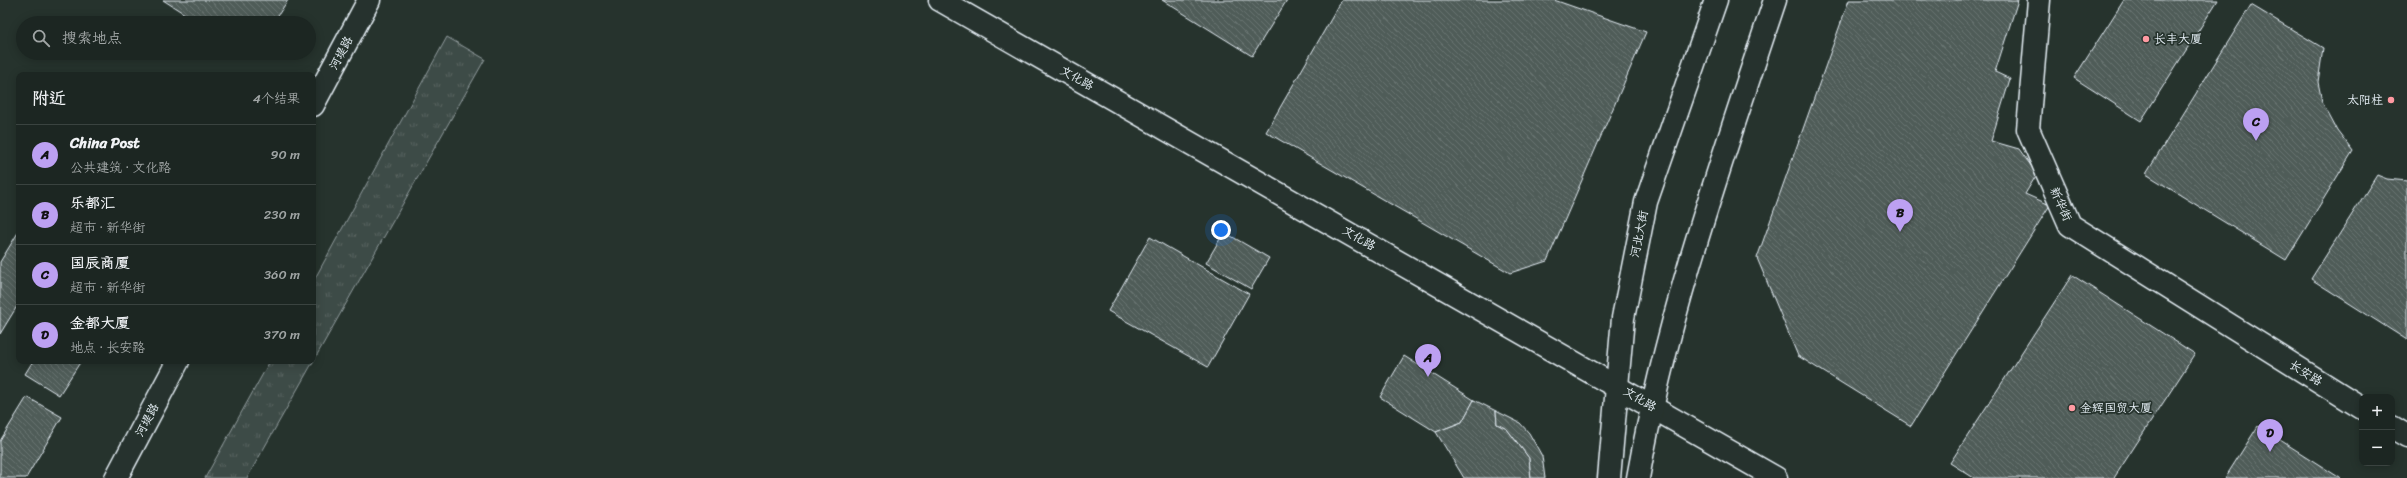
<!DOCTYPE html>
<html lang="zh">
<meta charset="utf-8">
<style>
body{margin:0;font-family:Sriracha,"LXGW WenKai TC",sans-serif;background:#252e2a;color:#f1f3f6}
.controls{position:absolute;right:12px;bottom:12px;display:grid;overflow:hidden;border-radius:8px;box-shadow:0 2px 10px #0003}
.controls button{width:36px;height:36px;display:grid;place-items:center;padding:0;border:0;border-bottom:1px solid #3a4340;background:#1c2622;color:#f1f3f6;font:20px sans-serif}
.you{position:absolute;left:1221px;top:230px;width:14px;height:14px;margin:-10px;border:3px solid #fff;border-radius:50%;background:#1a73e8;box-shadow:0 0 0 6px #1a73e833}
.badge{display:grid;place-items:center;width:26px;height:26px;border-radius:50%;background:#bca0f2;color:#111;font-size:13px;font-weight:700}
.pin{position:absolute;translate:-50% -33px;filter:drop-shadow(0 1px 2px #0008)}
.pin::after{content:'';position:absolute;top:21px;width:14px;height:12px;background:inherit;clip-path:polygon(0 0,100% 0,50% 100%)}
.list{margin:0;padding:0;list-style:none}
h2{display:flex;justify-content:space-between;align-items:center;height:52px;margin:0;padding:0 16px;font-size:17px}
h2 small{font-size:13px;font-weight:400;color:#a0a5a5}
.list li{display:grid;grid-template-columns:26px 1fr auto;gap:12px;align-items:center;box-sizing:border-box;height:60px;padding:0 16px;border-top:1px solid #3a4340}
.list b{display:block;font-size:15px;white-space:nowrap}
.list p{margin:0;font-size:13px;white-space:nowrap;color:#a0a5a5}
.list em{font-size:13px;font-style:normal;color:#a0a5a5}
.icon{flex:none;width:22px;height:22px;fill:none;stroke:currentColor;stroke-width:2;stroke-linecap:round;stroke-linejoin:round}
.map{position:relative;flex:none;width:2407px;height:478px;overflow:hidden}
.search{position:absolute;background:#1c2622;box-shadow:0 2px 10px #0003;left:16px;top:16px;width:300px;height:44px;display:flex;align-items:center;gap:10px;box-sizing:border-box;padding:0 14px;border-radius:22px;color:#a0a5a5;font-size:15px}
.panel{position:absolute;background:#1c2622;box-shadow:0 2px 10px #0003;left:16px;top:72px;width:300px;height:292px;border-radius:8px}
.map>svg:first-child{display:block}
.park{fill:url(#park-tufts);stroke:#939ea0}
.building{fill:url(#building-back-hatch);stroke:#e8f1f8}
.lines{fill:none;stroke-linecap:round;stroke-linejoin:round}
.minor-casing{stroke:#e8f1f8;stroke-width:25}
.tertiary-casing{stroke:#e8f1f8;stroke-width:25}
.secondary-casing{stroke:#e8f1f8;stroke-width:25}
.primary-casing{stroke:#e8f1f8;stroke-width:25}
.minor{stroke:#26332d;stroke-width:22}
.tertiary{stroke:#26332d;stroke-width:22}
.secondary{stroke:#26332d;stroke-width:22}
.primary{stroke:#26332d;stroke-width:22}
.poi-dot{fill:#ff9aa2;stroke:#26332d;stroke-width:1.5}
.labels{text-anchor:middle;stroke-width:3.5;stroke-linejoin:round;paint-order:stroke}
.poi-label{font-size:12px;fill:#e8f1f8;stroke:#26332d;text-anchor:start}
.street-label{font-size:12px;fill:#e8f1f8;stroke:#26332d}
</style>
<div class="map">
<svg width="2407" height="478" viewBox="0 0 2407 478">
<defs>
<pattern id="park-tufts" width="24" height="20" patternUnits="userSpaceOnUse"><rect width="24" height="20" fill="#3e4b47"/><path d="M3 7l-1-3M5 7V3M7 7l1-3M15 17l-1-3M17 17v-4M19 17l1-3" fill="none" stroke="#5a6562"/></pattern>
<pattern id="building-back-hatch" width="6" height="6" patternUnits="userSpaceOnUse"><rect width="6" height="6" fill="#505c59"/><path d="M-1 5l2 2M0 0l6 6M5-1l2 2" fill="none" stroke="#697472"/></pattern>
</defs>
<rect width="100%" height="100%" fill="#26332d"/>
<filter id="ink" filterUnits="userSpaceOnUse"><feTurbulence type="fractalNoise" baseFrequency=".025" numOctaves="2"/><feDisplacementMap in="SourceGraphic" scale="8" xChannelSelector="R" yChannelSelector="G"/><feConvolveMatrix kernelMatrix="1 2 1 2 8 2 1 2 1" color-interpolation-filters="sRGB"/></filter>
<g filter="url(#ink)">
<path class="park" d="M447 37 485 59 247 478H205L270 361H313V282Z"/>
<g class="building">
<path d="M163 0H288L273 23H199Z"/>
<path d="M1162 0H1287L1252 56Z"/>
<path d="M1342 0H1554L1646 32 1547 261 1510 273 1266 132Z"/>
<path d="M1849 0H2018L1995 72 2010 79 1991 141 2019 149 2037 174 2025 194 2050 205 1911 426 1798 356 1757 258Z"/>
<path d="M2124 0H2218L2141 121 2074 78Z"/>
<path d="M2251 5 2323 48 2318 82 2322 102 2337 130 2353 151 2286 260 2146 174Z"/>
<path d="M2377 175 2387 179 2407 181V340L2311 279Z"/>
<path d="M19 231V303L0 334V262Z"/>
<path d="M1224 232 1269 258 1251 289 1206 263Z"/>
<path d="M1150 237 1249 294 1208 367 1108 311Z"/>
<path d="M2072 275 2195 354 2114 478H1974L1950 463Z"/>
<path d="M1404 356 1474 400 1462 422 1436 432 1380 397Z"/>
<path d="M33 361H81L59 395 25 374Z"/>
<path d="M27 397 62 417 26 478H0V441Z"/>
<path d="M1474 400 1496 411 1497 424 1507 429 1529 458 1531 478H1464L1436 432 1462 422Z"/>
<path d="M1496 411 1520 423 1529 433 1542 456 1545 478H1531L1529 458 1507 429 1497 424Z"/>
<path d="M2258 426 2340 478H2225Z"/>
</g>
<g class="lines">
<g class="minor-casing">
<g id="minor">
<path d="M2039 0 2028 129 2070 225 2362 408"/>
<path d="M2392 427 2407 436"/>
</g>
</g>
<g class="tertiary-casing">
<g id="tertiary">
<path d="M313 105 369 0"/>
<path d="M116 478 178 361"/>
</g>
</g>
<g class="secondary-casing">
<path id="secondary" d="M940 0 1776 478"/>
</g>
<g class="primary-casing">
<g id="primary">
<path d="M1609 478 1623 318 1646 202 1716 0"/>
<path d="M1638 478C1667 314 1723 157 1775 0"/>
</g>
</g>
<use href="#minor" class="minor"/>
<use href="#tertiary" class="tertiary"/>
<use href="#secondary" class="secondary"/>
<use href="#primary" class="primary"/>
</g>
</g>
<g class="poi-dot">
<circle cx="2146" cy="39" r="4"/>
<circle cx="2391" cy="100" r="4"/>
<circle cx="2072" cy="408" r="4"/>
</g>
<g class="labels">
<g class="poi-label">
<text x="2154" y="43">长丰大厦</text>
<text x="2383" y="104" text-anchor="end">太阳柱</text>
<text x="2080" y="412">金辉国贸大厦</text>
</g>
<g class="street-label">
<text transform="translate(341 53) rotate(-62)" y="4">河堤路</text>
<text transform="translate(1077 78) rotate(29)" y="4">文化路</text>
<text transform="translate(2061 204) rotate(66)" y="4">新华街</text>
<text transform="translate(1639 234) rotate(-79)" y="4">河北大街</text>
<text transform="translate(1359 238) rotate(30)" y="4">文化路</text>
<text transform="translate(2306 373) rotate(32)" y="4">长安路</text>
<text transform="translate(1640 399) rotate(31)" y="4">文化路</text>
<text transform="translate(147 420) rotate(-62)" y="4">河堤路</text>
</g>
</g>
</svg>
<div class="controls">
<button>+</button>
<button>−</button>
</div>
<div class="you"></div>
<div class="pin badge" style="left:1428px;top:377px">A</div>
<div class="pin badge" style="left:1900px;top:232px">B</div>
<div class="pin badge" style="left:2256px;top:141px">C</div>
<div class="pin badge" style="left:2270px;top:452px">D</div>
<div class="search"><svg class="icon" aria-label="search" viewBox="0 0 24 24"><circle cx="10" cy="10" r="6"/><path d="M15 15l6 6"/></svg>搜索地点</div>
<section class="panel">
<h2>附近<small>4个结果</small></h2>
<ul class="list">
<li><span class="badge">A</span><div><b>China Post</b><p>公共建筑 · 文化路</p></div><em>90 m</em></li>
<li><span class="badge">B</span><div><b>乐都汇</b><p>超市 · 新华街</p></div><em>230 m</em></li>
<li><span class="badge">C</span><div><b>国辰商厦</b><p>超市 · 新华街</p></div><em>360 m</em></li>
<li><span class="badge">D</span><div><b>金都大厦</b><p>地点 · 长安路</p></div><em>370 m</em></li>
</ul>
</section>
</div>
